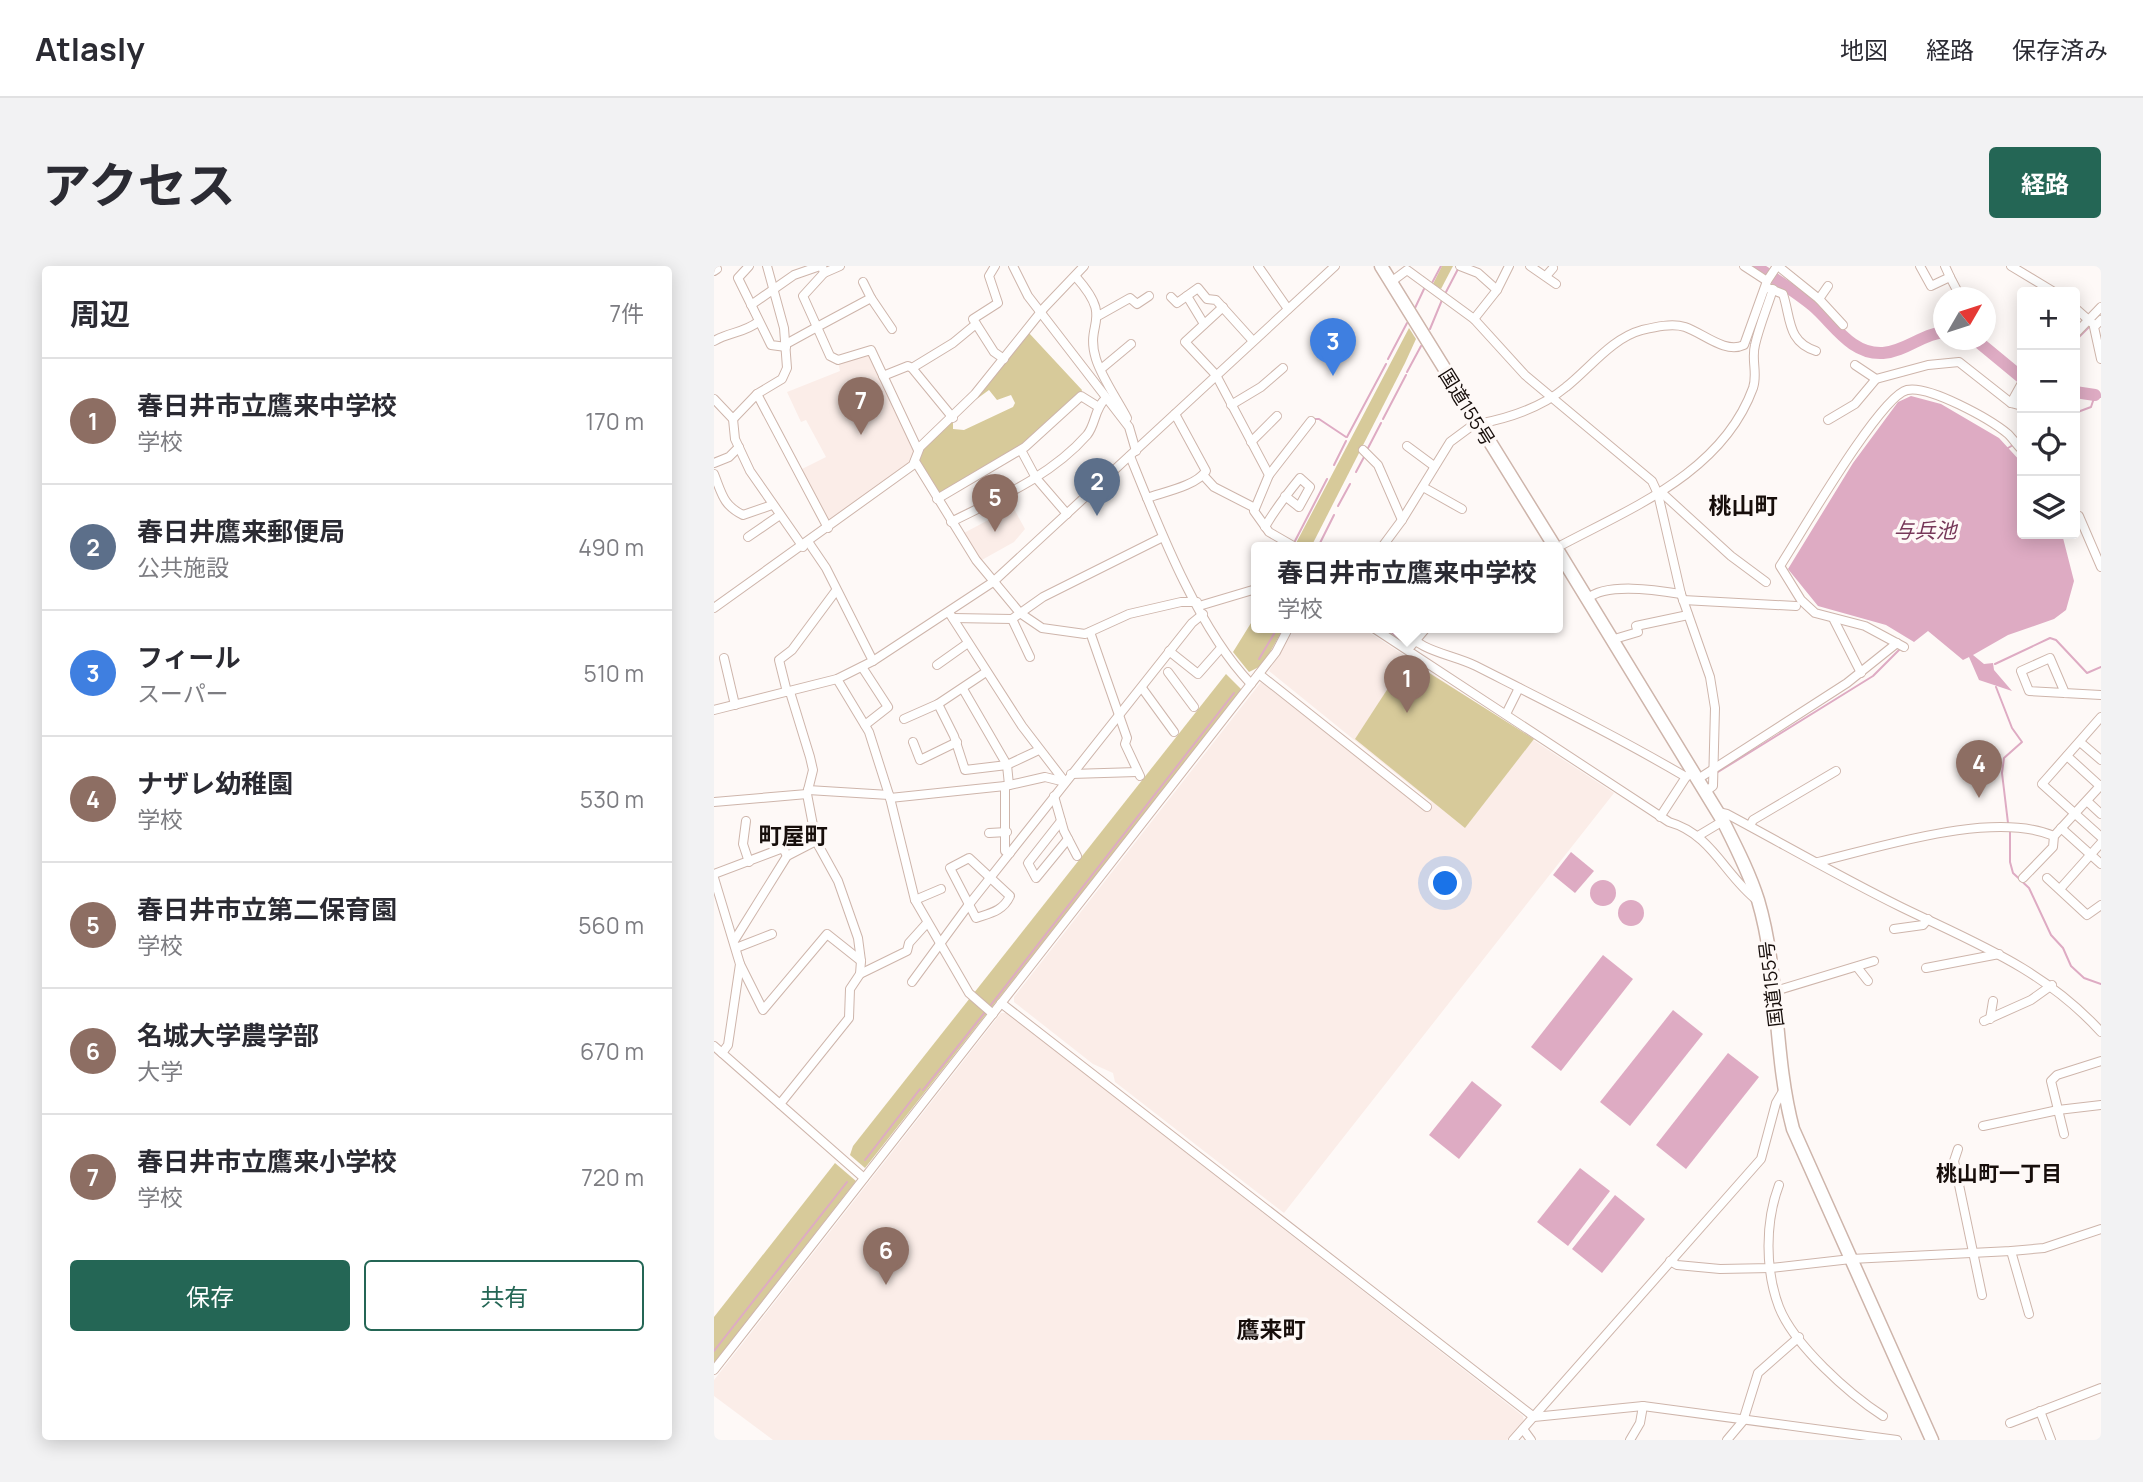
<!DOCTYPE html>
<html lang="ja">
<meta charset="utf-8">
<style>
body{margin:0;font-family:Manrope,"Noto Sans JP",sans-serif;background:#f2f2f3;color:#2b2b33}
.controls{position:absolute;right:21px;top:21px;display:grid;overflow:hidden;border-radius:7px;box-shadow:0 4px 18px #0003}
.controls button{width:63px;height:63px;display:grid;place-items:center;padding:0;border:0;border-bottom:2px solid #e1e1e2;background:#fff;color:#2b2b33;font:35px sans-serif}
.compass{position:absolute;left:1219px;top:21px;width:63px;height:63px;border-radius:50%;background:#fff;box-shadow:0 4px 18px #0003;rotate:51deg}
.you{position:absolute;left:732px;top:618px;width:24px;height:24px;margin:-18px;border:5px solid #fff;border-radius:50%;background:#1a73e8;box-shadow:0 0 0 10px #1a73e833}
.badge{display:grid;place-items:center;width:46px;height:46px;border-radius:50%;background:#246655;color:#fff;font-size:23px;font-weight:700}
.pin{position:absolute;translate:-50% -58px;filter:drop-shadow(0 2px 4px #0008)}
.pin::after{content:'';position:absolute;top:37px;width:24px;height:21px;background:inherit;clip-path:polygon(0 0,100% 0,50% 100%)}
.popup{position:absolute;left:537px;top:276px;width:312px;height:91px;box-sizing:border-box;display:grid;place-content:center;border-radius:7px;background:#fff;filter:drop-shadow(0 2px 5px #0005);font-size:23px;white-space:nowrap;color:#7c7c81}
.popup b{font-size:26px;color:#2b2b33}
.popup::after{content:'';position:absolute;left:50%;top:100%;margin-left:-14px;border:14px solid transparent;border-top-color:#fff}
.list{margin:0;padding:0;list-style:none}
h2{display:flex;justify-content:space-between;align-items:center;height:91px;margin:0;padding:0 28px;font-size:30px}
h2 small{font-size:23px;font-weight:400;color:#7c7c81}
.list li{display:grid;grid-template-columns:46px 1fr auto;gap:21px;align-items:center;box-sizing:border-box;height:126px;padding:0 28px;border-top:2px solid #e1e1e2}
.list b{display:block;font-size:26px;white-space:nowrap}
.list p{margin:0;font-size:23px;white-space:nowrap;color:#7c7c81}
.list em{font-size:23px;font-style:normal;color:#7c7c81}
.actions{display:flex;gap:14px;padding:21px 28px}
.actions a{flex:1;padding:16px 0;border:2px solid #246655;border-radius:7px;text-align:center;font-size:24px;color:#246655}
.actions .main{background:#246655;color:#fff}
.icon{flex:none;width:38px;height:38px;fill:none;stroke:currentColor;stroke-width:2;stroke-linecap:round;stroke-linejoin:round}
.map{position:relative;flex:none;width:1387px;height:1174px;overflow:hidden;border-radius:7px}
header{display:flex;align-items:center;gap:42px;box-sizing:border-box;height:98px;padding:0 35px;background:#fff;border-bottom:2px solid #e1e1e2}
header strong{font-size:33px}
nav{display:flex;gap:38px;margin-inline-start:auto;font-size:24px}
.intro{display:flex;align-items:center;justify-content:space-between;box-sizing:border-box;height:168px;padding:0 42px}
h1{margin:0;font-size:49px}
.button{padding:18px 32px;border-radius:7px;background:#246655;color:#fff;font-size:24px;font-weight:700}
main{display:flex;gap:42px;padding:0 42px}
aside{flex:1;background:#fff;border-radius:7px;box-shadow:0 4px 18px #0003}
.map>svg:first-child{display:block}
.built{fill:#fbede8}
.green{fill:#d7ca9a}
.water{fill:#deabc3}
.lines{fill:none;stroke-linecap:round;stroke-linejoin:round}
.stream{stroke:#deabc3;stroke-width:2}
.river{stroke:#deabc3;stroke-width:12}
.minor-casing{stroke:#ceb5ab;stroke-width:10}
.highway-casing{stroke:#ceb5ab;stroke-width:15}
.minor{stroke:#fff;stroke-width:8}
.highway{stroke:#fff;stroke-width:12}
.labels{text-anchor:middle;stroke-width:7;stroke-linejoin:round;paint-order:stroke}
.street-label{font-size:19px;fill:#170e0b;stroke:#fef9f7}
.water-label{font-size:21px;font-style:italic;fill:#773859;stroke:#fef9f7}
.neighbourhood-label{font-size:21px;font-weight:bold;fill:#170e0b;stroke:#fef9f7}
.quarter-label{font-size:23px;font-weight:bold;fill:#170e0b;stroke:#fef9f7}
</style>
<header>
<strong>Atlasly</strong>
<nav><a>地図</a><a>経路</a><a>保存済み</a></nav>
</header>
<div class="intro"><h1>アクセス</h1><a class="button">経路</a></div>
<main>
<aside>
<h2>周辺<small>7件</small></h2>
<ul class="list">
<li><span class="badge" style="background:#8d6e63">1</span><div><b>春日井市立鷹来中学校</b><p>学校</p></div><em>170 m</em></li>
<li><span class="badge" style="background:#5c6f8a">2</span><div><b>春日井鷹来郵便局</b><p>公共施設</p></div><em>490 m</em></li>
<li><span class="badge" style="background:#3f7fe0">3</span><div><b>フィール</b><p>スーパー</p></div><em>510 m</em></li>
<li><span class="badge" style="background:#8d6e63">4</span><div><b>ナザレ幼稚園</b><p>学校</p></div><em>530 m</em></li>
<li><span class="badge" style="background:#8d6e63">5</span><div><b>春日井市立第二保育園</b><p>学校</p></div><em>560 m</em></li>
<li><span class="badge" style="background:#8d6e63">6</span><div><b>名城大学農学部</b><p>大学</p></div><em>670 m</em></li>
<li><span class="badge" style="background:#8d6e63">7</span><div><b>春日井市立鷹来小学校</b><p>学校</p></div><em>720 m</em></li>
</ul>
<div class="actions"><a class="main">保存</a><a>共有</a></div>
</aside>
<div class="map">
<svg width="1387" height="1174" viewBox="0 0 1387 1174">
<rect width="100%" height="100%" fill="#fef9f7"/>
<g class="built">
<path d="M155 86 201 183 197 197 115 259 84 205 112 191 92 154 87 156 73 126 126 105 124 96Z"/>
<path d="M299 241 311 263 300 276 266 295 248 268Z"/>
<path d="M582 361H647L900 527 570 947 401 816 399 807 379 798 300 736V731L547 416 711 545 717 536 555 405Z"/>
<path d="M287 747H293L809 1150 810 1156 793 1174H59L0 1130V1114Z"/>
</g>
<g class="green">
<path d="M728 0H739L727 23 719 18Z"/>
<path d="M695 62 702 73 691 97 597 281H580Z"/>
<path d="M315 67 368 124 367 127 310 179 226 229 205 195 206 184 239 155V163L250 164 299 141 301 137 297 129 283 134 275 124 253 140Z"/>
<path d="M542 349V361H570L549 399 535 406 519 386Z"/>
<path d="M693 393 820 473 751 562 641 473Z"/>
<path d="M512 408 528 424 151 902 136 889 139 880Z"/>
<path d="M121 897 142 915 0 1097V1051Z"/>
</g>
<g class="water">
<path d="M1197 130 1227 138 1285 172 1308 197V268H1348L1360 315 1352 344 1340 353 1294 369 1259 389 1270 398 1279 397 1280 404 1298 425 1265 414 1255 391 1249 394 1214 365 1200 376 1172 359 1104 340 1074 303 1139 197 1184 136Z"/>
<path d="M857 586 880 605 861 627 839 609Z"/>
<circle cx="889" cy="627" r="13"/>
<circle cx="917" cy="647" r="13"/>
<path d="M889 689 919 713 847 805 817 781Z"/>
<path d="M959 744 989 768 916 860 886 836Z"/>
<path d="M1014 787 1045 811 972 903 942 879Z"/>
<path d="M758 815 788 839 745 893 715 869Z"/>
<path d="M866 902 896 925 854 980 823 956Z"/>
<path d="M901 929 931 953 888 1007 858 983Z"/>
</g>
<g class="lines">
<g class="stream">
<path d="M718 17 727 0"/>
<path d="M732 26 744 3"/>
<path d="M701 42 710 23"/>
<path d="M716 63 728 34"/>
<path d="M1361 75 1376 60"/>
<path d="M674 93 693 57"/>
<path d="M693 106 707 80"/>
<path d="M1361 147 1377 141 1381 129 1387 131"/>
<path d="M600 153H605L632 171"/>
<path d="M669 153 692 109"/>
<path d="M633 171 672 98"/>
<path d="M1294 182 1299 179"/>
<path d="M653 184 667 157"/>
<path d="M620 199 632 175"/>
<path d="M642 206 650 191"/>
<path d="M624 240 636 218"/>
<path d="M581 275 613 213"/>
<path d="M604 281 620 249"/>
<path d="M670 361 688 374"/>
<path d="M545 393 564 361"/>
<path d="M1281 398 1336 372 1342 374 1373 407 1387 401"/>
<path d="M1282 421 1298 462 1308 476 1290 492 1288 507 1294 557"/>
<path d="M1004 506 1159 410 1187 382"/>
<path d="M1296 566V596L1299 607 1315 622 1337 669 1349 682 1357 700 1370 712 1387 718"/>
<path d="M276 740 520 427"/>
<path d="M209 824 271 746"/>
<path d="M151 894 206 823"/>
<path d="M0 1085 133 916"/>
</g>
<g class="river">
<path d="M1041 0C1061 13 1081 25 1099 40 1120 58 1137 89 1169 87 1192 85 1208 68 1230 66"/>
<path d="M1262 74 1308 112"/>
<path d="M1361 126 1381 129"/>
</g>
<g class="minor-casing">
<g id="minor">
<path d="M35 0 24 12 57 79 72 81"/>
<path d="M108 0 110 7 89 30 103 61 157 32 149 16"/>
<path d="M281 0 275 10 284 37 259 53 280 86 290 93"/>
<path d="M299 0 314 30 415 161 422 185"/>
<path d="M544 0 574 43"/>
<path d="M746 0 764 7 783 24"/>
<path d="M816 0 842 18"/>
<path d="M1030 0 1053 15"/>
<path d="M1064 0 1105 33 1129 59"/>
<path d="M1206 0 1217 20 1236 11 1231 0"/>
<path d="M1297 0 1340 26"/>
<path d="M0 5 3 3"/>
<path d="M110 7 126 0"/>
<path d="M832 10 839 2"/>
<path d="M362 11C401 55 370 55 382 93 388 112 403 133 413 152"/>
<path d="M1236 11 1247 32"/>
<path d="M677 16 693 4 760 53 811 109 938 215 944 228 967 328 996 411 1001 442 999 520 991 526"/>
<path d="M1054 22 1069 28C1077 52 1073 76 1102 85"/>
<path d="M473 30 490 58"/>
<path d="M457 31 463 37 484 22 493 33 502 34 539 75"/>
<path d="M157 32 178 63"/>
<path d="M1105 33 1114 20"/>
<path d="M37 39 80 9 106 0"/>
<path d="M509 41 471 76 502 109 555 209 540 245 555 266 581 281"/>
<path d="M1361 42 1378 57"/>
<path d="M384 50 416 32 423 38 435 30"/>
<path d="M760 53 783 24 795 0"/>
<path d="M1387 54 1380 61 1387 93"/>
<path d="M1361 68 1387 41"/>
<path d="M0 75C15 66 30 67 44 56"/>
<path d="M72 78 103 61 116 90 124 94 157 84 204 184"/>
<path d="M1141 99 1162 113"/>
<path d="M198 102 239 77 262 58"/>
<path d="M387 103 417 78"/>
<path d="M169 110 194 100 198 102 239 152"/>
<path d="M43 128 114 262"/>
<path d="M0 133 19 153 21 173 36 205 89 281"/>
<path d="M1297 137 1308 117"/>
<path d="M517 139 547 121 569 102"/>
<path d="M19 153 43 128 68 113 73 102 70 62 53 0"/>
<path d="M1114 154 1141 138 1162 113 1214 99 1245 96 1297 137 1308 140"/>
<path d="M764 158C796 152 827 142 852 121 876 102 898 72 928 64 941 61 958 57 971 61 989 67 1011 88 1030 79L1053 15 1063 0"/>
<path d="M537 176 563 150"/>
<path d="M693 180 720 200"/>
<path d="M307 184 322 212 353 248"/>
<path d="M649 184 664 199 688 254"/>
<path d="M416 190C445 262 484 363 537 418"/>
<path d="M201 195 262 294 306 347 328 362 371 368 415 348 467 336H483"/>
<path d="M0 197 15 191 25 181"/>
<path d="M0 208C8 228 9 239 29 249L58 239"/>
<path d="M489 209 500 221 541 242"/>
<path d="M555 209 597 155"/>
<path d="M709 221 748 243"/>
<path d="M948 227 1017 290 1052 316"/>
<path d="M433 232C450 226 482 220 492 205L461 148"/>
<path d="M223 233 311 181 367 130 383 140"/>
<path d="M1365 250 1387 301"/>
<path d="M237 256C285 232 337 210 373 169 382 158 380 143 392 132"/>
<path d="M551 261C561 243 573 228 586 212L596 221 585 241 571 230"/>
<path d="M34 271 66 249"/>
<path d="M95 277 112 302 159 395"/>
<path d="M668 281 688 254 736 176 763 156"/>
<path d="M844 281C917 242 1008 207 1039 122 1044 107 1037 94 1041 79 1045 61 1053 42 1059 23"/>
<path d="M873 333C892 316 943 324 967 328"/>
<path d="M969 334 1082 340"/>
<path d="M485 340 542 323"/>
<path d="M0 342 199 199 206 181 261 128 330 42 370 0"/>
<path d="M236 348 308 460 351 516"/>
<path d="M239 352 298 353 329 331 449 271"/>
<path d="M298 353 316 391"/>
<path d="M1120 354 1147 407"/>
<path d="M658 361 955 556C998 568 1011 610 1044 635"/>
<path d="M687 361C707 387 735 387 762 400 833 436 904 471 972 511L979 506"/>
<path d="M376 366 413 472 411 478 426 510"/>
<path d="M897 374 924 366 922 360 974 349"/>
<path d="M697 380 713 361"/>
<path d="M1190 381 1151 360 1101 347 1087 334 1066 300C1085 271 1166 130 1193 124 1215 119 1276 153 1294 168 1299 173 1303 179 1308 184"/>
<path d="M455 385 484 408 507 382"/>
<path d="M10 392 21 439"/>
<path d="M223 399 254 377"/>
<path d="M148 401 174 441 151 459"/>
<path d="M454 406 480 441"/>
<path d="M545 408 713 541"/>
<path d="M123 413 155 466 176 532 201 634 255 727 279 748"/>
<path d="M428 422 460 466"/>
<path d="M249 423 293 499 325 484"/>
<path d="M73 426 65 394 78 384 121 326"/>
<path d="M1351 427 1336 392 1307 405 1315 425 1387 429"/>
<path d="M224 438 240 470 251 504 293 499 295 519"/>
<path d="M0 444 123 413 159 395 279 316 621 0"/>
<path d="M792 448 805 422"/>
<path d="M1387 451 1328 518 1387 571"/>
<path d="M190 453 224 438 272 406"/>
<path d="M199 476 206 494 243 476"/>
<path d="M1366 476 1387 494"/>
<path d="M1353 490 1386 520"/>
<path d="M357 508 423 506"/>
<path d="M984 513 1133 417 1183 377"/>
<path d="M291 520V585L296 587"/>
<path d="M94 524 175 529"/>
<path d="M340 530 350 565 363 590"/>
<path d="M176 532 291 520 331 511 351 516"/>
<path d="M1373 535 1387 548"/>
<path d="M0 536 93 528"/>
<path d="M1004 546 1013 548C1071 579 1128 612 1187 641 1261 677 1330 703 1387 766"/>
<path d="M946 551 972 511"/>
<path d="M32 555 29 578 35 596"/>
<path d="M347 555 314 597 322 612 354 573"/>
<path d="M1036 560 1039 554 1122 505"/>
<path d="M1347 562 1387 598"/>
<path d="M275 567 293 566"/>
<path d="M984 570 1009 555"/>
<path d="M255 592 296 630C289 645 277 647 262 652L236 602Z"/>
<path d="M1104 596C1167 581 1279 544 1340 570"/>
<path d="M0 608 69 582 73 590"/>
<path d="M0 612 26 698 14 779 8 787"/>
<path d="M1309 612 1339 581 1340 570 1387 519"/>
<path d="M1333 612 1373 649 1387 639"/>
<path d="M1346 623 1387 577"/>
<path d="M201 634 227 623"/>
<path d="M1180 663 1209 659 1214 653"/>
<path d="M20 675 73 590 102 575"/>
<path d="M22 682 58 668"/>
<path d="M26 698 49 744 113 668 147 695"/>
<path d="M1143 701 1154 715"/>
<path d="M1212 702 1285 688"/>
<path d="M146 708 193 685 195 677 213 657"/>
<path d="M198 716 253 641 478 357 489 348"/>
<path d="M1058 726 1160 695"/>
<path d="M287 737 820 1151 929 1140 1183 1174"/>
<path d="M1276 753 1279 735"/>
<path d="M1270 755 1317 734 1338 719"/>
<path d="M0 780 150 912"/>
<path d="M66 838 135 752 136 723 146 708 147 695 144 672 124 615 102 575 93 528 99 504 96 491 76 426"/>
<path d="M1269 860 1344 844 1387 839"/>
<path d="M1350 868 1337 815 1343 809 1387 795"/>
<path d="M1244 883 1240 895 1268 1029"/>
<path d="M1065 919C1051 956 1051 1004 1065 1041 1080 1079 1135 1128 1169 1150"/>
<path d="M1297 985 1315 1048"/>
<path d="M956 995 963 999 1006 1003 1057 1002 1137 993 1297 985 1330 982 1387 963"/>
<path d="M0 1104 562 386 575 361"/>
<path d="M1326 1145 1337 1174"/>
<path d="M1296 1157 1387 1122"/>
<path d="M809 1163 817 1174"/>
<path d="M799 1174 1047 893 1062 837 1069 825"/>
<path d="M916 1174 926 1157 929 1140"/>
<path d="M1013 1174 1029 1155 1044 1107 1085 1071"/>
</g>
</g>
<g class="highway-casing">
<g id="highway">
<path d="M667 0 841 281"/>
<path d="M844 285 1009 555C1022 581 1035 606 1044 634 1066 708 1059 788 1079 863L1218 1174"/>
</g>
</g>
<use href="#minor" class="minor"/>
<use href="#highway" class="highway"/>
</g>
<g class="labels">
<g class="street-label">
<text transform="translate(753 141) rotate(58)" y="7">国道155号</text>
<text transform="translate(1057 718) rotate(-97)" y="7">国道155号</text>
</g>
<g class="water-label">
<text x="1211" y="272">与兵池</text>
</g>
<g class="neighbourhood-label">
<text x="1285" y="915">桃山町一丁目</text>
</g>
<g class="quarter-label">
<text x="1029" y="248">桃山町</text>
<text x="79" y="578">町屋町</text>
<text x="557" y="1072">鷹来町</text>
</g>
</g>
</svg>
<div class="controls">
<button>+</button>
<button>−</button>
<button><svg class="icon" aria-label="locate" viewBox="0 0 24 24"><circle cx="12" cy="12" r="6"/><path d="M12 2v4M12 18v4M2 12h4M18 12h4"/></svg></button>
<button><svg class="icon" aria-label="layers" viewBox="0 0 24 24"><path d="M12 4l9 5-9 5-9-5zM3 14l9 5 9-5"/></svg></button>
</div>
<svg class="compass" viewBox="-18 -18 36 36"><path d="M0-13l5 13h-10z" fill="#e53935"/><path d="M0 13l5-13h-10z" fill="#7c7c81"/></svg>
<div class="you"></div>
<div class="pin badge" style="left:693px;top:447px;background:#8d6e63">1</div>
<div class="popup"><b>春日井市立鷹来中学校</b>学校</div>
<div class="pin badge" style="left:383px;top:250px;background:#5c6f8a">2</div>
<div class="pin badge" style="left:619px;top:110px;background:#3f7fe0">3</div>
<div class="pin badge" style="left:1265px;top:532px;background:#8d6e63">4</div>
<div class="pin badge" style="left:281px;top:266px;background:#8d6e63">5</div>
<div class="pin badge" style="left:172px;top:1019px;background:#8d6e63">6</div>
<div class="pin badge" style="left:147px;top:169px;background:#8d6e63">7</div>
</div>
</main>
